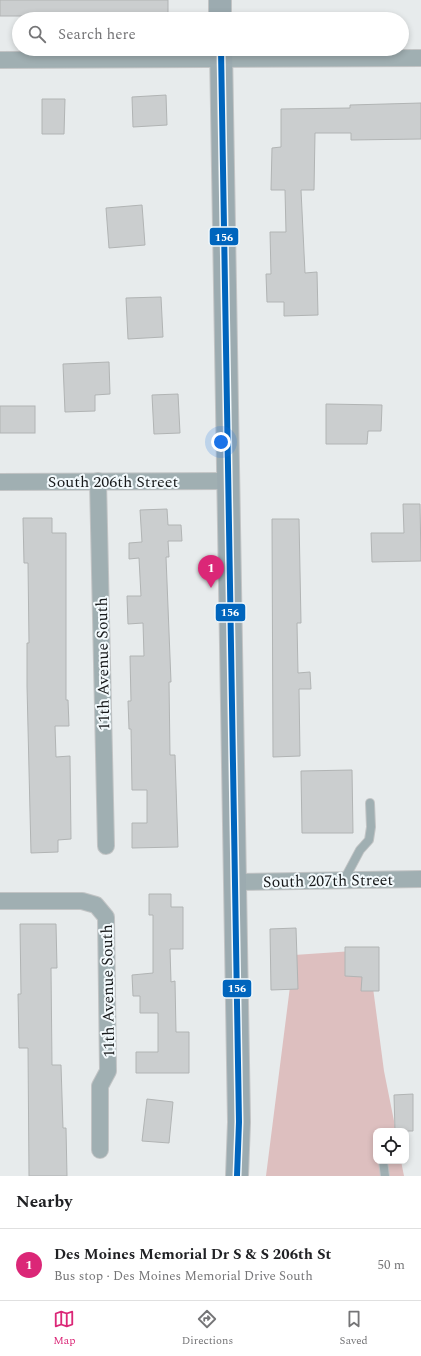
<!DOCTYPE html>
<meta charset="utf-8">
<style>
body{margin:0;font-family:Spectral,serif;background:#f6f6f6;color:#202124}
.controls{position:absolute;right:12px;bottom:12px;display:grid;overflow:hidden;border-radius:8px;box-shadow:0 2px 6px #0003}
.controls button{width:36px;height:36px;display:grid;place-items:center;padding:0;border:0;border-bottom:1px solid #e0e0e0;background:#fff;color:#202124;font:20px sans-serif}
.you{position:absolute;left:221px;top:442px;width:14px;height:14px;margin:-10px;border:3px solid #fff;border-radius:50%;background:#1a73e8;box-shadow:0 0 0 6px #1a73e833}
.badge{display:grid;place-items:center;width:26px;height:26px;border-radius:50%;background:#db2777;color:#fff;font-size:13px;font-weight:700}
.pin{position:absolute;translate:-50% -33px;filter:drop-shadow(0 1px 2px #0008)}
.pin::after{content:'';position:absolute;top:21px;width:14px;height:12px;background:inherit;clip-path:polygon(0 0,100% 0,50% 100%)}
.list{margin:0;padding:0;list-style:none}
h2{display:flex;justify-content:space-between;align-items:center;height:52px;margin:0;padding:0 16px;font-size:17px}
h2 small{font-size:13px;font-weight:400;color:#757577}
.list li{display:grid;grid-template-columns:26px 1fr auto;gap:12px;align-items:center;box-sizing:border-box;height:72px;padding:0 16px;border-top:1px solid #e0e0e0}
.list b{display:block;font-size:15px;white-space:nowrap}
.list p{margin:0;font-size:13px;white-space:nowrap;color:#757577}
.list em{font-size:13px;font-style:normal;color:#757577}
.icon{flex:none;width:22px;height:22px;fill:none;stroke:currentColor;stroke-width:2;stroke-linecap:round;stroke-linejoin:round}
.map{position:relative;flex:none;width:421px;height:1176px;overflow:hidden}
.search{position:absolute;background:#fff;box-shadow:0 2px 6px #0003;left:12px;right:12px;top:12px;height:44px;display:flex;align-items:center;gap:10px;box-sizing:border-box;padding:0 14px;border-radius:22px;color:#757577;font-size:15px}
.sheet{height:124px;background:#fff}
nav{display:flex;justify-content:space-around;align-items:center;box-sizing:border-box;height:56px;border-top:1px solid #e0e0e0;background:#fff;font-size:11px;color:#757577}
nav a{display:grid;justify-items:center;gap:2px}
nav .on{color:#db2777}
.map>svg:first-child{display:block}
.forest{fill:#ddbfbf}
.building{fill:#cbcecf;stroke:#b1b4b4}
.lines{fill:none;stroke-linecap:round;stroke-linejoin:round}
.service-casing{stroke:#c2c4c5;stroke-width:10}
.minor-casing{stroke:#c2c4c5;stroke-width:18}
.secondary-casing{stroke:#c2c4c5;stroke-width:24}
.service{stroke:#a0afb2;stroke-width:8}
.minor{stroke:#a0afb2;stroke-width:16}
.secondary{stroke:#9cabb0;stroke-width:22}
.bus-1-casing{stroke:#f2f9fc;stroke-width:9}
.bus-1{stroke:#0065bd;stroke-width:6}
.labels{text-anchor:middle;stroke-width:4;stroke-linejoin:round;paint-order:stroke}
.street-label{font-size:16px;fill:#17191a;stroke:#f2f9fc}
.line-badge{stroke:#f2f9fc;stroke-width:1.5}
.badge-label{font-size:11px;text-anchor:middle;font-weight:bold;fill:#fff}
</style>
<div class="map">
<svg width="421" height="1176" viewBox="0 0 421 1176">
<rect width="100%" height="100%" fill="#e7ebec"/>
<path class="forest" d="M368 950 384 1071 396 1131H376V1161H401L404 1176H266L294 955Z"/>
<g class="building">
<path d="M0 0H168V19L47 18V16H0Z"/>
<path d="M166 95 167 125 133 127 132 97Z"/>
<path d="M42 99H65L64 134H42Z"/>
<path d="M421 103V139L351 140V133H315L314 190H301L305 273 317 272 318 315 284 316V302H267L266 274H271L270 232H286L285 190H271L272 148 281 147V109L350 108V105Z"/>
<path d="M142 205 145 245 109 248 106 208Z"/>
<path d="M161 297 163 337 128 339 126 298Z"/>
<path d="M109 362 110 394 95 395V411L65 412 63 364Z"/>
<path d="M178 394 180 433 154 434 152 395Z"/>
<path d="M326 404 382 405 381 431H368L367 444H326Z"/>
<rect x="0" y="406" width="35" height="27"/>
<path d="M403 504H420L421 561 372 562 371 533H404Z"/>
<path d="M167 509 168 525H181L182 541H168L169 557H166L171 682H169L170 755H175L178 847 132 848V823H147V790H132L131 729H129L128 701H131L130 656H144L143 623 128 624 127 596H141L139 558 129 559V543L142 542 140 510Z"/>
<path d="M23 518H52V533H66V700H68L69 726H55L56 757 70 756 71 839 58 840V852L31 853 27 686V643H29L28 563H24Z"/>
<path d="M272 519H299L301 623H297L298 673 310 672 311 689H299L300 756 273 757Z"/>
<path d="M352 770 353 833H302L301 771Z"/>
<path d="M149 894H171V907H183V949H170L171 982 175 981 176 1032H189V1073H136V1052H158V1013H140V996H133L132 975 153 973V915H149Z"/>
<path d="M20 924H56L57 968H51L52 1065H61L63 1128H66L67 1176H29L28 1048H19L18 994H21Z"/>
<path d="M296 928 298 989 271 990 270 929Z"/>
<path d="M345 947H379V991H361L362 977 345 976Z"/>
<path d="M413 1094V1131H395L394 1095Z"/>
<path d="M147 1099 173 1102 169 1143 142 1141Z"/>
</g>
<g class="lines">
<g class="service-casing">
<g id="service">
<path d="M344 880 360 850 369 840 371 827 370 803"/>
<path d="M383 1161 385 1176"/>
</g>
</g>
<g class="minor-casing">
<g id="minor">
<path d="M0 60 421 58"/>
<path d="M98 481 106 846"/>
<path d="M0 482 227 481"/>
<path d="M235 882 421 879"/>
<path d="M0 901H82L96 905 106 917 108 1071 100 1086V1150"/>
</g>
</g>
<g class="secondary-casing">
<g id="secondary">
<path d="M220 0V19"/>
<path d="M221 49 239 1122 237 1176"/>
</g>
</g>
<use href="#service" class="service"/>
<use href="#minor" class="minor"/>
<use href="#secondary" class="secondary"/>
<g class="bus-1-casing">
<path id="bus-1" d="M221 49 239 1122 237 1176"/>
</g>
<use href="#bus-1" class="bus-1"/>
</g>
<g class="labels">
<g class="street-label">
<text x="113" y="487">South 206th Street</text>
<text transform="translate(102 664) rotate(-91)" y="6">11th Avenue South</text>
<text transform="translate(328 880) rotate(-1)" y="6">South 207th Street</text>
<text transform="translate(107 991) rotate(-91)" y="6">11th Avenue South</text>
</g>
</g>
<g class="line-badge">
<rect x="209" y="227" width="30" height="19" rx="4" fill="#0065bd"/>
<rect x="215" y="603" width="31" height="19" rx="4" fill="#0065bd"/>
<rect x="222" y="979" width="30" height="19" rx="4" fill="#0065bd"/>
</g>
<g class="badge-label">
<text x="224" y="241">156</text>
<text x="230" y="616">156</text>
<text x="237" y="992">156</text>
</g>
</svg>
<div class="controls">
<button><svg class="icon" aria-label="locate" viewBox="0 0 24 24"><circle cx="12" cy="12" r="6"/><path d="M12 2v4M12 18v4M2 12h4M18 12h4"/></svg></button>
</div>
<div class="you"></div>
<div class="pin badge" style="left:211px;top:588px">1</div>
<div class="search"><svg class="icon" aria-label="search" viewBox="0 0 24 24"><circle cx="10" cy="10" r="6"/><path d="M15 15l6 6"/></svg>Search here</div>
</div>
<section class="sheet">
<h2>Nearby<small></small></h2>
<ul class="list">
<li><span class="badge">1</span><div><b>Des Moines Memorial Dr S &amp; S 206th St</b><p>Bus stop · Des Moines Memorial Drive South</p></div><em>50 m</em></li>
</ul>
</section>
<nav>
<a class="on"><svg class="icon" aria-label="map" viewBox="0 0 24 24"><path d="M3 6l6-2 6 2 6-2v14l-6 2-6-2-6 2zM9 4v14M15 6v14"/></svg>Map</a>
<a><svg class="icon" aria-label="directions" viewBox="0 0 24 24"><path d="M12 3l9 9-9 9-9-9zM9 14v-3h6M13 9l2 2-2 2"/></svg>Directions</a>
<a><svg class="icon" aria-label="saved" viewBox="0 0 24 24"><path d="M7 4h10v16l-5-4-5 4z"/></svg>Saved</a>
</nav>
